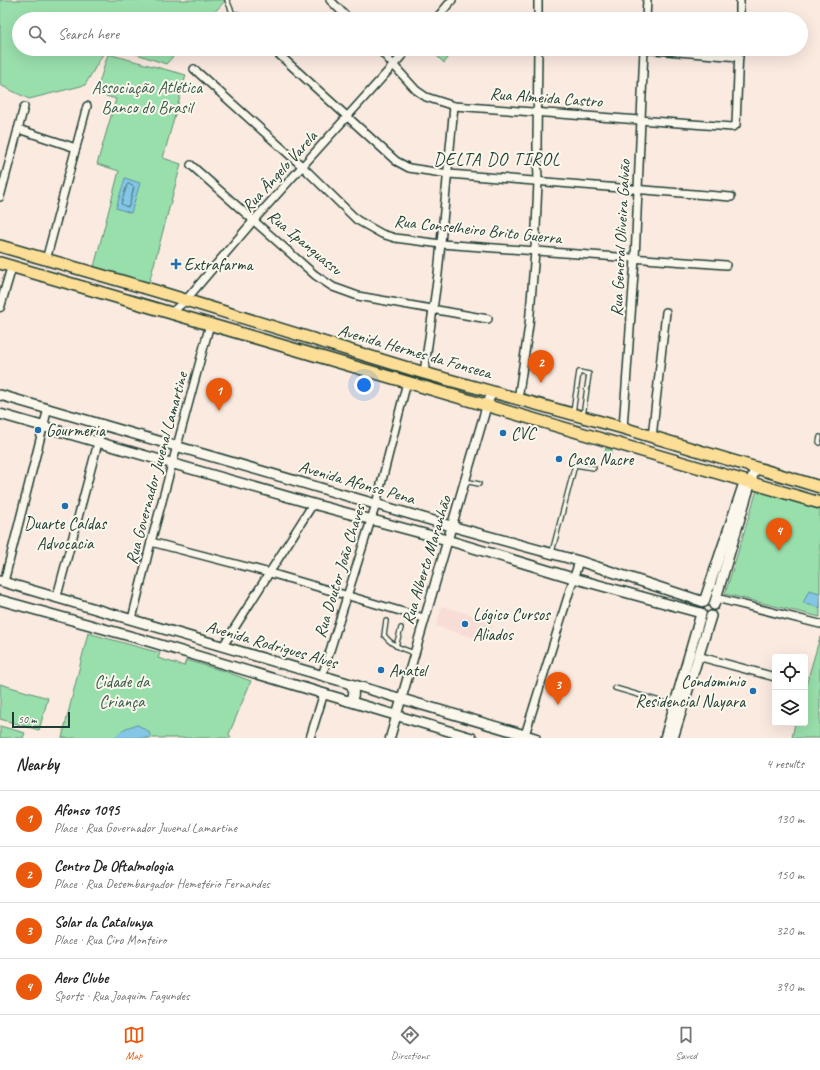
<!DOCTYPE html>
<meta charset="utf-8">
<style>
body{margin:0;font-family:Caveat,sans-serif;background:#f2f2f2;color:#222}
.controls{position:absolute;right:12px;bottom:12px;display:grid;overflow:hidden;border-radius:4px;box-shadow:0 4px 16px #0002}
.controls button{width:36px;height:36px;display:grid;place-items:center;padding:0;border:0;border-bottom:1px solid #e0e0e0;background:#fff;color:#222;font:20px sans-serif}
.scale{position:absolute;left:12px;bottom:10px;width:58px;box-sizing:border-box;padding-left:4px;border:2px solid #1f3d34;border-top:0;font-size:11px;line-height:14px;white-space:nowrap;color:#1f3d34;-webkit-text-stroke:3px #fbf7ec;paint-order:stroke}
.you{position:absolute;left:364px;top:385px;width:14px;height:14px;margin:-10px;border:3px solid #fff;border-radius:50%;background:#1a73e8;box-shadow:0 0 0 6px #1a73e833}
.badge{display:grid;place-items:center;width:26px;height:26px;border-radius:50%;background:#ea580c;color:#fff;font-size:13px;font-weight:700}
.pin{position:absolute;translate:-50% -33px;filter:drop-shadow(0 1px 2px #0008)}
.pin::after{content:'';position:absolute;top:21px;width:14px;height:12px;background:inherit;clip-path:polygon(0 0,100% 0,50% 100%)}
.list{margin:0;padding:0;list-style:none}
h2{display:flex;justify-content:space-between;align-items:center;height:52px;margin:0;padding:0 16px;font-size:17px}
h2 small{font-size:13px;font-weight:400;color:#767676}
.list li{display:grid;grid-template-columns:26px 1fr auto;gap:12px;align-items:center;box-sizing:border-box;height:56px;padding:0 16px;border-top:1px solid #e0e0e0}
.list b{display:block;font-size:15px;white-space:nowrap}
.list p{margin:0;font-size:13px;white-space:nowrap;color:#767676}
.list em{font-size:13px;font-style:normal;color:#767676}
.icon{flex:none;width:22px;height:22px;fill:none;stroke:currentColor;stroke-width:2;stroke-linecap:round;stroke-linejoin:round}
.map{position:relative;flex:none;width:820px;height:738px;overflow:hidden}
.search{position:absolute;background:#fff;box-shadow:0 4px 16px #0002;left:12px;right:12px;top:12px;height:44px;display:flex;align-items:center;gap:10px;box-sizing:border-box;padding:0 14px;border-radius:22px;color:#767676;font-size:15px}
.sheet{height:276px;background:#fff}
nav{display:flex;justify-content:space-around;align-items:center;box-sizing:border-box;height:56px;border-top:1px solid #e0e0e0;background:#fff;font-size:11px;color:#767676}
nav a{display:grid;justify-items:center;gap:2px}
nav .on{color:#ea580c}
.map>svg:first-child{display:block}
.built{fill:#f7ddd5}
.green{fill:#99dfac;stroke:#5c8e70}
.water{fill:#84c6e5;stroke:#5c8f9e}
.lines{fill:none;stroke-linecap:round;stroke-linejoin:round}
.shore{stroke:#47747b;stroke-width:1}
.service-casing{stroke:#1f3d34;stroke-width:6}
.minor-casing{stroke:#1f3d34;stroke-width:10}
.tertiary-casing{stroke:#1f3d34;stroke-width:11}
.secondary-casing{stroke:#1f3d34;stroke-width:12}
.primary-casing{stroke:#1f3d34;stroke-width:14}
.service{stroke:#fbf7ec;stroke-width:3.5}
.minor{stroke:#fbf7ec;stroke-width:7}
.tertiary{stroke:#fbf7ec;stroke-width:8}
.secondary{stroke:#fbf7ec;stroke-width:9}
.primary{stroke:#fcde96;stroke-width:11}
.poi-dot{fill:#1f6fb2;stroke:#fbf7ec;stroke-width:1.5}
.labels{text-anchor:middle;stroke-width:4;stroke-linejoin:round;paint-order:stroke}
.park-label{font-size:17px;fill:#375d4c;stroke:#fbf7ec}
.street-label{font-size:17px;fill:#1f3d34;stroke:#fbf7ec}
.poi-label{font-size:17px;fill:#1f3d34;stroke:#fbf7ec;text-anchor:start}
.neighbourhood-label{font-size:18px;letter-spacing:1px;fill:#1f3d34;stroke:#fbf7ec}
</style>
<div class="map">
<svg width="820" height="738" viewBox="0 0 820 738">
<rect width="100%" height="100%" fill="#fbeae0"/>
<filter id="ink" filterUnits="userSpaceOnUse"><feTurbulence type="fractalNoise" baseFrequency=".025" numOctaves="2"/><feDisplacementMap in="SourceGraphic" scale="8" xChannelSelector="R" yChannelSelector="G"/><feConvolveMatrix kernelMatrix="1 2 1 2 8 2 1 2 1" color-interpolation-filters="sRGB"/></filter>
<g filter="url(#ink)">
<path class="built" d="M442 606 494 622 487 642 436 626Z"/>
<g class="green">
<path d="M0 0H226L208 19H19V49H106L85 85 29 99 0 85Z"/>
<path d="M122 49H180L166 64Z"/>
<path d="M431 49H444L451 54 444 63 431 50Z"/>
<path d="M108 54 186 75 163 158 181 164 149 283 94 267 119 171 97 164 116 99 96 93Z"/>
<path d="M606 448 612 450 609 461 603 459Z"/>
<path d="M757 490 820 509V617L725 594Z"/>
<path d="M88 633 160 653 158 658 184 666 186 660 227 672 251 681 229 734 231 738H62Z"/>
<path d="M820 637V738H792L795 723H805V689Z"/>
<path d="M0 684 48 698 39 730 0 719Z"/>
<path d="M0 726 25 733 23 738H0Z"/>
</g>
<g class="water">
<path d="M125 178 140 183 131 213 116 208Z"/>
<path d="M809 590 820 593V608L803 603Z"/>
<path d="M138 725 149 732 151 738H114C121 730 127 726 138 725Z"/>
</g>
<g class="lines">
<path class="shore" d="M129 184 134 187 129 206 127 207 121 204 127 185Z"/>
<g class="service-casing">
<g id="service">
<path d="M227 0 232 12 237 16"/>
<path d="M573 412 579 372 589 374 583 416"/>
<path d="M820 437 819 442 820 443"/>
<path d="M465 481 479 484"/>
<path d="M552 552 575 465 594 468"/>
<path d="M386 621 384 635C391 645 402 649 414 653"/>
<path d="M396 646 401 628"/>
<path d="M615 688 673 705"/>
</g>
</g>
<g class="minor-casing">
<g id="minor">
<path d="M330 0 349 19"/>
<path d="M237 16 240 19"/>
<path d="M436 19 452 0"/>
<path d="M538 19V0"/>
<path d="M646 19 647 0"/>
<path d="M740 19V0"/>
<path d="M273 49 396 161 409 168 449 174 731 197"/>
<path d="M379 49 416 90 426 97 454 106 732 127 736 125 739 49"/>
<path d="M642 49 739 57"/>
<path d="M194 69 303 167 357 220 382 234 395 238 441 244 726 265"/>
<path d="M18 129 76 148"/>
<path d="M191 165 315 275 333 287 358 296 488 319"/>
<path d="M0 197 24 107"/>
<path d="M46 260 87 106"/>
<path d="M172 312 185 301 254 220 408 49"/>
<path d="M424 373 438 274 454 106"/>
<path d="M518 400 529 325 535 251 538 182 537 145 538 49"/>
<path d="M623 428 635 259 644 49"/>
<path d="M652 437 666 312"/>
<path d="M151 542 270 573 424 618"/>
<path d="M4 582 48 408"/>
<path d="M57 596 103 424"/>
<path d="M716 598 820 624"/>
<path d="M132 619 151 542 210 324"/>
<path d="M223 646 313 504"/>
<path d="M697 656 775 677"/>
<path d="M322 676 376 504 407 382"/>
<path d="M310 738 324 693"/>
<path d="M524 738 579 561"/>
</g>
</g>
<g class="tertiary-casing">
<g id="tertiary">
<path d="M0 307 12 266"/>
<path d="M390 738 487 405 490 397 495 393"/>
</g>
</g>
<g class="secondary-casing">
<g id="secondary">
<path d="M0 395 451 526 579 561 704 602"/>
<path d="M0 414 313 504 447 540 573 578 701 613"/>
<path d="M0 581 535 738"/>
<path d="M0 600 144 640 472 738"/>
<path d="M704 602 744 483"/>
<path d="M714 605 755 468"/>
<path d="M348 701 352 699C355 693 354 689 350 684"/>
<path d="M665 738 701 614"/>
<path d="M673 738 711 616"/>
</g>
</g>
<g class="primary-casing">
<g id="primary">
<path d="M0 246 156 291 424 373 623 428 820 487"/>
<path d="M0 263 820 503"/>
</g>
</g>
<use href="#service" class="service"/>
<use href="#minor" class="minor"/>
<use href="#tertiary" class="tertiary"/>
<use href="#secondary" class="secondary"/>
<use href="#primary" class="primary"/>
</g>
</g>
<g class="poi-dot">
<path d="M174 258h4v4h4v4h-4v4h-4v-4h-4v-4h4z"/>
<circle cx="38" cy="430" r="4"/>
<circle cx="503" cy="433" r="4"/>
<circle cx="559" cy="459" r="4"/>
<circle cx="65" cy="506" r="4"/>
<circle cx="465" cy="624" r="4"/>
<circle cx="381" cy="670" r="4"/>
<circle cx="753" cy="691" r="4"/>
</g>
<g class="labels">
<g class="park-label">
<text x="147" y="93">Associação Atlética<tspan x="147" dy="20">Banco do Brasil</tspan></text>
<text x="122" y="687">Cidade da<tspan x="122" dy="20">Criança</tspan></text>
</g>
<g class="street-label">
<text transform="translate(546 97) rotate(4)" y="6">Rua Almeida Castro</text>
<text transform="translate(279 171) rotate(-48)" y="6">Rua Ângelo Varela</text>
<text transform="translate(478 229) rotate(6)" y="6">Rua Conselheiro Brito Guerra</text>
<text transform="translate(620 238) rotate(-87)" y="6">Rua General Oliveira Galvão</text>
<text transform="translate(305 242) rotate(40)" y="6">Rua Ipanguassu</text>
<text transform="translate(415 351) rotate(16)" y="6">Avenida Hermes da Fonseca</text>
<text transform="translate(156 468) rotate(-75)" y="6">Rua Governador Juvenal Lamartine</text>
<text transform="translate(357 482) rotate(16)" y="6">Avenida Afonso Pena</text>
<text transform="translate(426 560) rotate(-73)" y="6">Rua Alberto Maranhão</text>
<text transform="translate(339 571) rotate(-73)" y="6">Rua Doutor João Chaves</text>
<text transform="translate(272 644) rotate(16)" y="6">Avenida Rodrigues Alves</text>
</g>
<g class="poi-label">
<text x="184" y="270">Extrafarma</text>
<text x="46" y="436">Gourmeria</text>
<text x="511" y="439">CVC</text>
<text x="567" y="465">Casa Nacre</text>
<text x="65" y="529" text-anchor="middle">Duarte Caldas<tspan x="65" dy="20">Advocacia</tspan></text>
<text x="473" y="620">Lógico Cursos<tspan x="473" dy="20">Aliados</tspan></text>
<text x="389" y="676">Anatel</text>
<text x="745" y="687" text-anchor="end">Condomínio<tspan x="745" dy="20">Residencial Nayara</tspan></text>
</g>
<g class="neighbourhood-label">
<text x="497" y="165">DELTA DO TIROL</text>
</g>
</g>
</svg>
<div class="controls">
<button><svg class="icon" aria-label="locate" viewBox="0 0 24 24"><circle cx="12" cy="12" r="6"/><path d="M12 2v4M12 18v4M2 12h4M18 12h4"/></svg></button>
<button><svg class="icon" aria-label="layers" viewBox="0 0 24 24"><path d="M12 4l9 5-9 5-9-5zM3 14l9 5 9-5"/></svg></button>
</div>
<div class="scale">50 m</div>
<div class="you"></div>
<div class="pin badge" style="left:219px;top:411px">1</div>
<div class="pin badge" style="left:541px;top:383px">2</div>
<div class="pin badge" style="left:558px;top:705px">3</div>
<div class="pin badge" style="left:779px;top:551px">4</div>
<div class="search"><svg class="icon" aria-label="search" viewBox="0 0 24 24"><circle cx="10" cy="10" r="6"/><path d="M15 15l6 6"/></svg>Search here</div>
</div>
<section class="sheet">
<h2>Nearby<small>4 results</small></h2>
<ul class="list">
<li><span class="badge">1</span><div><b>Afonso 1095</b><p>Place · Rua Governador Juvenal Lamartine</p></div><em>130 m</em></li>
<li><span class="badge">2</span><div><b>Centro De Oftalmologia</b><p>Place · Rua Desembargador Hemetério Fernandes</p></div><em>150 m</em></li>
<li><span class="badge">3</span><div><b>Solar da Catalunya</b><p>Place · Rua Ciro Monteiro</p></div><em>320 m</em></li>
<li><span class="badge">4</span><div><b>Aero Clube</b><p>Sports · Rua Joaquim Fagundes</p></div><em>390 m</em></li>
</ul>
</section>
<nav>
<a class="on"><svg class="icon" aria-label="map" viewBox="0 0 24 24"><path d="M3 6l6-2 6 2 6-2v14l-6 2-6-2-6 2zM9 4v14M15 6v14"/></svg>Map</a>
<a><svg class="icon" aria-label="directions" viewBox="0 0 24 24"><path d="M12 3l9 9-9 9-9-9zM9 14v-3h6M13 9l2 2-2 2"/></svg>Directions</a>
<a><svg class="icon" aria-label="saved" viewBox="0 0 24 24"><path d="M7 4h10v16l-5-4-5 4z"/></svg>Saved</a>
</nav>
